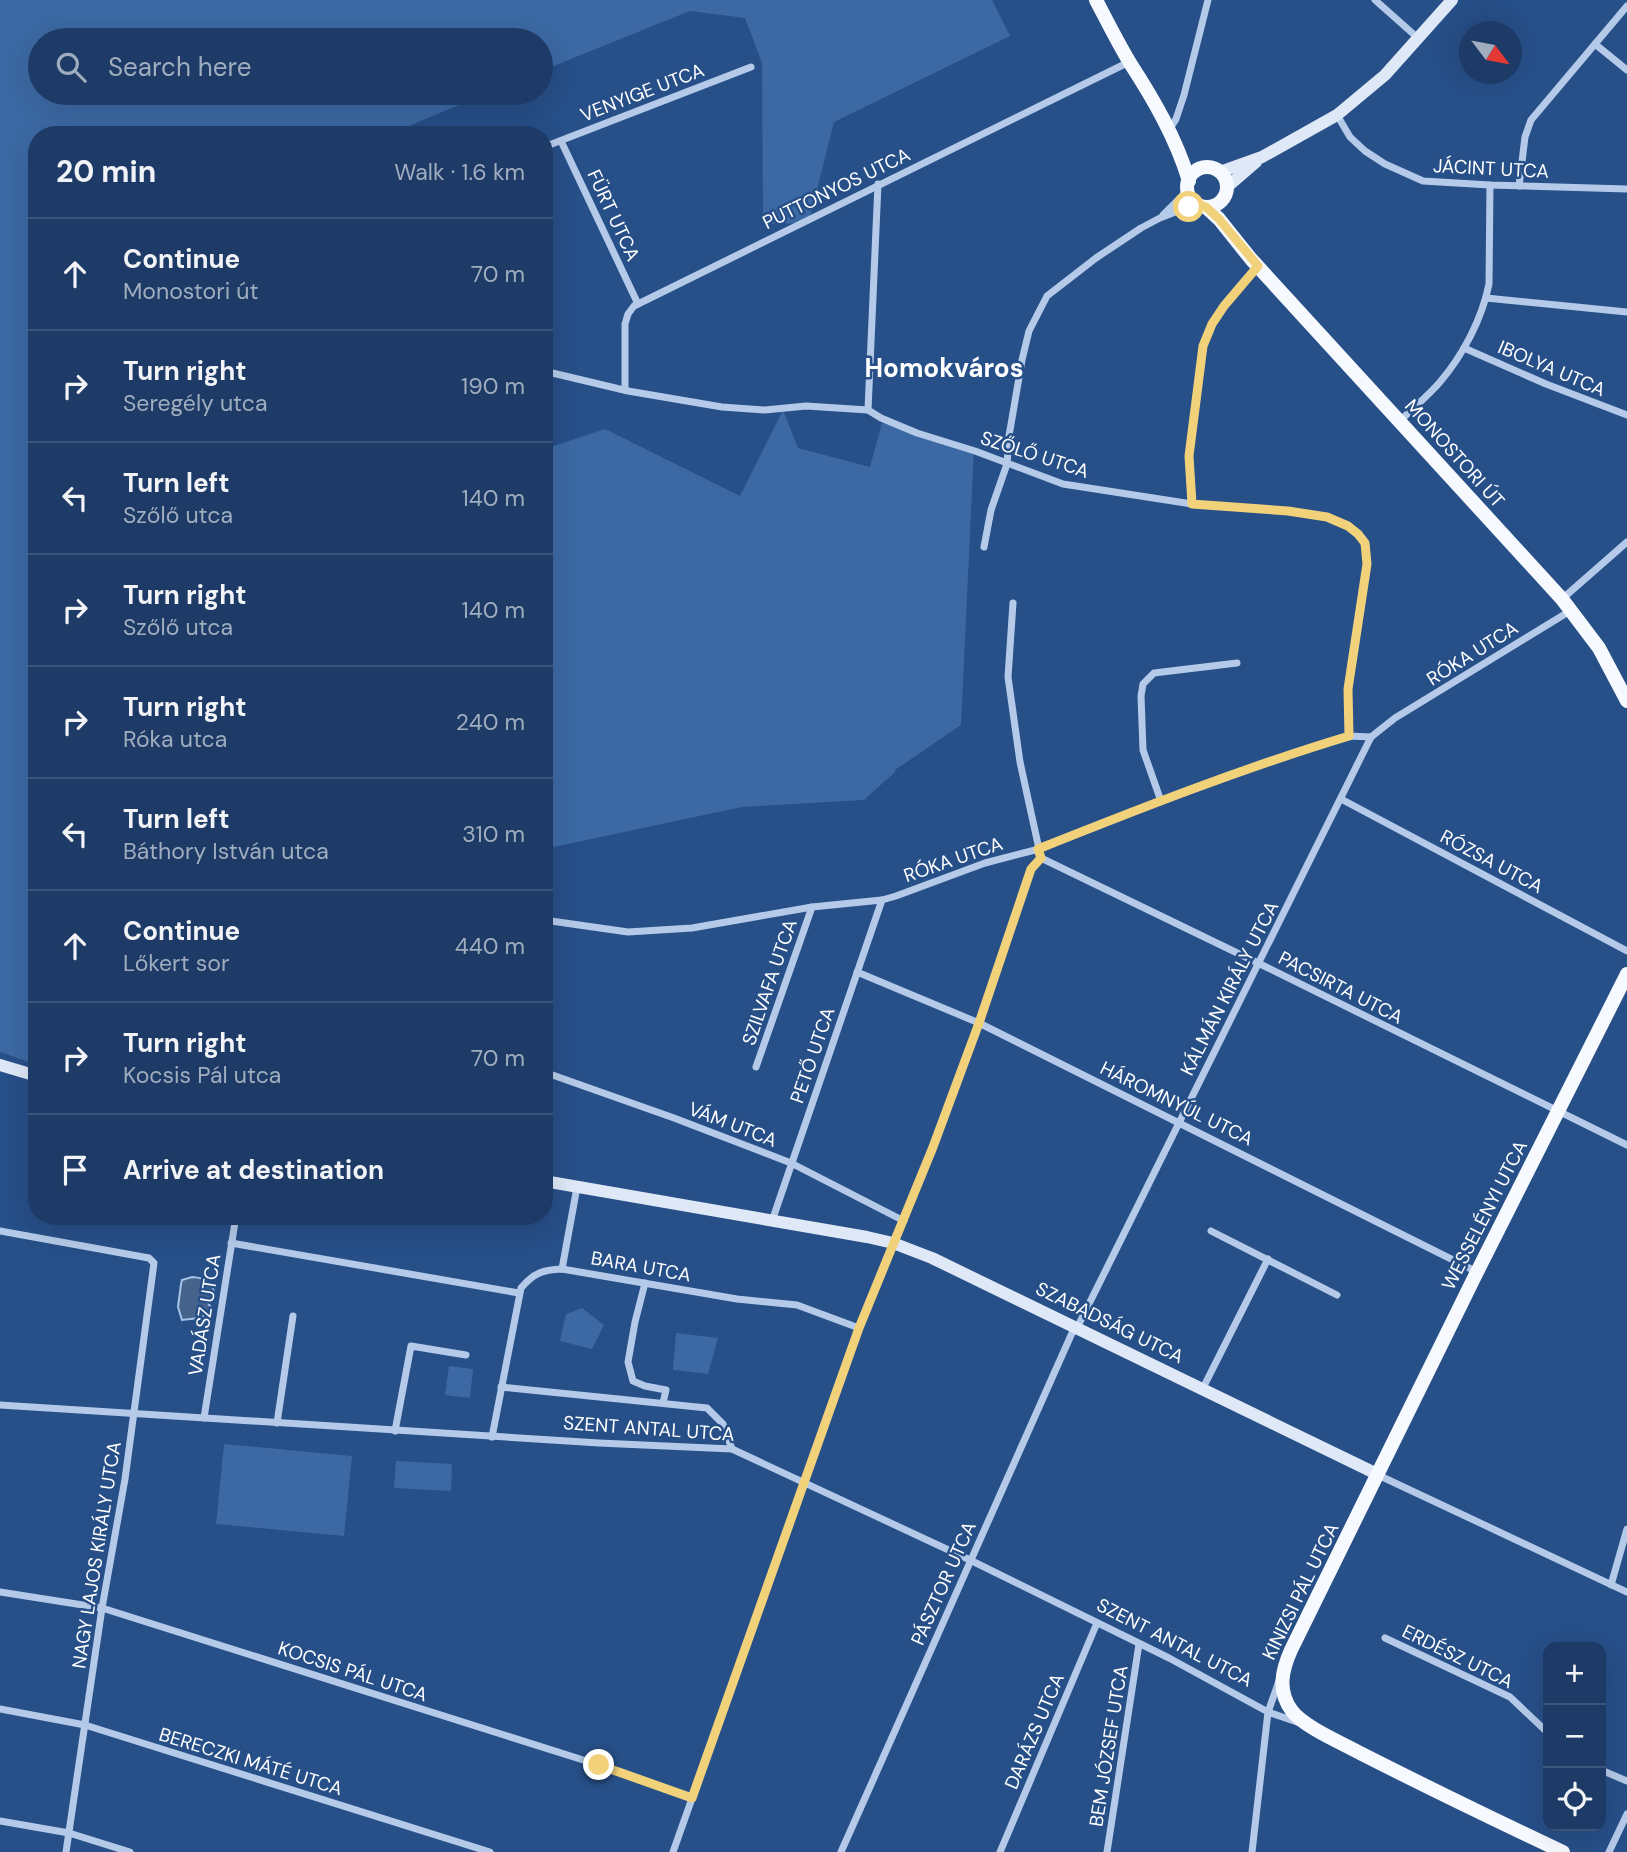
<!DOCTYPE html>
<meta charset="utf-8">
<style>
body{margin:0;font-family:"DM Sans",sans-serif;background:#25426c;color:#f1f3f6}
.controls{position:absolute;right:21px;bottom:21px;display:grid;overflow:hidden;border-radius:14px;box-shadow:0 7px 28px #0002}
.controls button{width:63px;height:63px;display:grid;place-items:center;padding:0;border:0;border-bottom:2px solid #3b557a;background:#1d3b66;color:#f1f3f6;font:35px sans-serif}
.compass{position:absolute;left:1459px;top:21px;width:63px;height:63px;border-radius:50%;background:#1d3b66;box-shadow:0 7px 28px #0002;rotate:122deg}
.stop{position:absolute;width:21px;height:21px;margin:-16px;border:5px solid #f1d17a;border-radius:50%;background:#fff}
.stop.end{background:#f1d17a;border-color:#fff;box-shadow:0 2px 7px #0008}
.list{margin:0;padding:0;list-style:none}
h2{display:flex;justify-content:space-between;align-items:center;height:91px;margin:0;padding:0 28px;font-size:30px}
h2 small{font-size:23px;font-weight:400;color:#a0adbf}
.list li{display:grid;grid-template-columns:46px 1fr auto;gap:21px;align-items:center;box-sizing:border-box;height:112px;padding:0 28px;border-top:2px solid #3b557a}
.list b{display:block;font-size:26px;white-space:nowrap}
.list p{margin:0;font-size:23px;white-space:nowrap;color:#a0adbf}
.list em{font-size:23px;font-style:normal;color:#a0adbf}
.icon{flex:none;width:38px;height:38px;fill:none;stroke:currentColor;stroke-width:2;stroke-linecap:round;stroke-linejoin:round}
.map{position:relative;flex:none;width:1627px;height:1852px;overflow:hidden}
.search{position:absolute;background:#1d3b66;box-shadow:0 7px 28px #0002;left:28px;top:28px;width:525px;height:77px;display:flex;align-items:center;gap:18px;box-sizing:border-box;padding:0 24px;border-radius:38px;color:#a0adbf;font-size:26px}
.panel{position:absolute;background:#1d3b66;box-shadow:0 7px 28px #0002;left:28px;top:126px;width:525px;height:1099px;border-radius:28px}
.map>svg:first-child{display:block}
.green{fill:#3c69a4}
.water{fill:#46638b;stroke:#a8c5e9;stroke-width:2}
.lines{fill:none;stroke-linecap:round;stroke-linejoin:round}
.street{stroke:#b4cae8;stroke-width:7}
.secondary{stroke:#dee8f7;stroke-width:12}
.primary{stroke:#f6f9fe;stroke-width:14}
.route{stroke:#f1d17a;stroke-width:9}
.labels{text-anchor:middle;stroke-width:5;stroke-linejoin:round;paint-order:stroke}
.street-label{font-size:19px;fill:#fff;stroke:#274f88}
.district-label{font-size:26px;font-weight:bold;fill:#fff;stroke:#274f88}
</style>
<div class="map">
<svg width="1627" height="1852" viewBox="0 0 1627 1852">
<rect width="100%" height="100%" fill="#274f88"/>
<g class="green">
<path d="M0 0H992L1010 36 834 122 810 218V223L763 224 762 63 745 18 690 11 541 71V40H40V93H488L387 135H37V1065L0 1052Z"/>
<path d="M783 410 798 448 870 467 882 423 974 448 961 725 895 770V772L864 800 742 807 544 849V449L605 429 740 496Z"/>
<path d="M582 1308 604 1325 592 1349 560 1341 566 1314Z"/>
<path d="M676 1333 718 1338 708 1374 673 1370Z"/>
<path d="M449 1366 473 1369 470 1398 445 1395Z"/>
<path d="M224 1444 352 1456 344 1536 216 1524Z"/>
<path d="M396 1461 452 1464 451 1491 394 1488Z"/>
</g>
<path class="water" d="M192 1277C206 1278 215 1282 214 1298L209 1299 208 1303 212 1309 211 1313 199 1318 182 1320 178 1307 181 1284 182 1280Z"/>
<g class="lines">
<g class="street">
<path d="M1375 0 1419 39"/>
<path d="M1595 44 1627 70"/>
<path d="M1337 115 1350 137 1365 151 1385 164 1423 181 1490 185 1627 189"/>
<path d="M1169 130 1176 119 1184 95 1208 0"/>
<path d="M561 141 638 304"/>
<path d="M544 147 751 67"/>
<path d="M1519 186 1525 137 1531 120 1627 6"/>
<path d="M1163 215 1182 196 1188 187"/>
<path d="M1486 298 1627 312"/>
<path d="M1464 348 1546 384 1627 415"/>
<path d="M544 371 628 391 722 407 765 410 806 406 868 410 881 418 917 433 975 451 1063 484 1192 504 1288 511 1327 517 1347 526 1358 534 1365 543 1367 564 1348 689 1349 736"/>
<path d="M625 390V324L628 314 634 306 1129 62"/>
<path d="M868 410 878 184"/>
<path d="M1400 421C1413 408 1428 396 1440 382 1463 355 1482 319 1489 284L1490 185"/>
<path d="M1192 504 1189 456 1203 346 1212 324 1224 306 1258 266"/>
<path d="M984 547 991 510 1007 464 1009 436 1022 360 1029 331 1047 296 1096 258 1141 228 1160 218 1196 204"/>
<path d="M1562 599 1627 542"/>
<path d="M1341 799 1627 951"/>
<path d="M1161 801 1143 750 1141 696 1143 684 1154 673 1237 663"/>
<path d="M1041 858 1260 964 1627 1145"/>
<path d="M544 920 628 932 692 928 812 907 882 900 896 896 985 863 1039 849 1161 801 1296 752 1349 736 1371 737 1395 718 1570 611"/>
<path d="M857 972 979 1023 1477 1272"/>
<path d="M756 1067 812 907"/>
<path d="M544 1072 674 1118 791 1163 904 1221"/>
<path d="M772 1221 882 900"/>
<path d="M0 1231 149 1258 154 1263 125 1479 102 1608 66 1852"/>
<path d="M1211 1231 1337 1295"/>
<path d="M231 1243 519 1293"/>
<path d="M562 1269 577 1187"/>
<path d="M645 1283 635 1322 628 1362 633 1381 645 1386 666 1390 663 1403"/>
<path d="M501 1387 707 1408 723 1424 732 1449"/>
<path d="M1203 1388 1268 1259"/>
<path d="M0 1405 599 1443 732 1449 970 1560 1169 1658 1268 1712 1300 1723"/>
<path d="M204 1418 236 1216"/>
<path d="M277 1423 293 1316"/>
<path d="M395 1431 411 1346 466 1355"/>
<path d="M492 1437 521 1288C534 1273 542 1270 562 1269L737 1299 797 1305 859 1328"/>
<path d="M1378 1475 1627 1592"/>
<path d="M1611 1585 1627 1529"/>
<path d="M0 1592 102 1608 599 1765 693 1798"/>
<path d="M1385 1638 1510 1697 1548 1733"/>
<path d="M0 1709 85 1725 490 1852"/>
<path d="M1601 1770 1627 1781"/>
<path d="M0 1821 69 1833 130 1852"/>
<path d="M673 1852 859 1328 933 1147 979 1023 1031 869 1041 858 1020 762 1008 677 1013 603"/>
<path d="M841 1852 1072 1333 1077 1328 1371 737"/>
<path d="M1000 1852 1097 1623"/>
<path d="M1107 1852 1139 1644"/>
<path d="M1252 1852 1268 1712 1279 1681"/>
<path d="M1609 1852 1627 1814"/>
</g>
<g class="secondary">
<path d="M1220 172 1262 157 1337 115 1385 75 1452 0"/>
<path d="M1227 187 1256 162"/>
<path d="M0 1065 37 1076"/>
<path d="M544 1181 867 1237 893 1243 932 1258 1377 1474"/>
</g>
<g class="primary">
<path d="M1096 0C1107 21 1118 43 1130 63 1154 100 1176 138 1189 181"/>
<circle cx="1207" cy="187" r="20"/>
<path d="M1206 207 1219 219 1251 259 1562 599 1599 648 1627 701"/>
<path d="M1563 1852C1495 1820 1427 1787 1360 1753 1342 1743 1304 1727 1292 1711 1277 1691 1282 1670 1291 1650L1477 1272 1627 974"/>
</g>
</g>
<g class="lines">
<path class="route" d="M599 1765 692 1798 859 1328 933 1147 979 1023 1031 869 1041 858 1038 849C1141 808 1243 768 1349 736L1348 689 1367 564 1365 543 1358 534 1348 526 1327 517 1288 511 1192 504 1189 456 1203 346 1212 324 1224 306 1258 266 1219 219 1206 207 1196 204 1189 207"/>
</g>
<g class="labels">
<g class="street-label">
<text transform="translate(642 92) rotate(-21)" y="7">VENYIGE UTCA</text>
<text transform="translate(1491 168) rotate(3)" y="7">JÁCINT UTCA</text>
<text transform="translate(836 188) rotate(-26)" y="7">PUTTONYOS UTCA</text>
<text transform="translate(614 215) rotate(65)" y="7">FÜRT UTCA</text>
<text transform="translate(1552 368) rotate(23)" y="7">IBOLYA UTCA</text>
<text transform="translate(1455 453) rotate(48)" y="7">MONOSTORI ÚT</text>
<text transform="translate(1035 454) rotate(18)" y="7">SZŐLŐ UTCA</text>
<text transform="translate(1472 653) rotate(-32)" y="7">RÓKA UTCA</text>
<text transform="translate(953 859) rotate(-19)" y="7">RÓKA UTCA</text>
<text transform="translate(1492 861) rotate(28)" y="7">RÓZSA UTCA</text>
<text transform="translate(769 982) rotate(-71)" y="7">SZILVAFA UTCA</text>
<text transform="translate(1341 987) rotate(27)" y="7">PACSIRTA UTCA</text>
<text transform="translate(1229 988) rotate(-63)" y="7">KÁLMÁN KIRÁLY UTCA</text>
<text transform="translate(812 1055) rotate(-71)" y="7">PETŐ UTCA</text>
<text transform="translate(1177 1103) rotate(26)" y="7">HÁROMNYÚL UTCA</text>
<text transform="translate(733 1124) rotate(21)" y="7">VÁM UTCA</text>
<text transform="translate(1484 1215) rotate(-63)" y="7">WESSELÉNYI UTCA</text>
<text transform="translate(641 1266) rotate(10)" y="7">BARA UTCA</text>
<text transform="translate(204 1315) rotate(-81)" y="7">VADÁSZ UTCA</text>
<text transform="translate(1110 1322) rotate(26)" y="7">SZABADSÁG UTCA</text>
<text transform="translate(649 1428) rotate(4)" y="7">SZENT ANTAL UTCA</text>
<text transform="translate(96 1555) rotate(-81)" y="7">NAGY LAJOS KIRÁLY UTCA</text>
<text transform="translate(943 1583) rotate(-66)" y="7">PÁSZTOR UTCA</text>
<text transform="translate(1300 1591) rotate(-64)" y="7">KINIZSI PÁL UTCA</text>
<text transform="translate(1175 1642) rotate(27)" y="7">SZENT ANTAL UTCA</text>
<text transform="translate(1458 1656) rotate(26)" y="7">ERDÉSZ UTCA</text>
<text transform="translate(353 1671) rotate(18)" y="7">KOCSIS PÁL UTCA</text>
<text transform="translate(1034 1731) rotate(-67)" y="7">DARÁZS UTCA</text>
<text transform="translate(1108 1746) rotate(-81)" y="7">BEM JÓZSEF UTCA</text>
<text transform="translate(251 1761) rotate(17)" y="7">BERECZKI MÁTÉ UTCA</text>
</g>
<g class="district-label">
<text x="944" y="377">Homokváros</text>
</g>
</g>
</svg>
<div class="controls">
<button>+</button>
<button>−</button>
<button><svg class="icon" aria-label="locate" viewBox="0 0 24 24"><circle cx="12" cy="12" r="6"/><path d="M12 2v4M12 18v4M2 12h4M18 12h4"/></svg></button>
</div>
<svg class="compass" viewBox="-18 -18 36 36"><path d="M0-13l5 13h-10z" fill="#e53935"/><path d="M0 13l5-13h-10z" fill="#a0adbf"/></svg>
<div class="stop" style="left:1189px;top:207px"></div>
<div class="stop end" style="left:599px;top:1765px"></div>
<div class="search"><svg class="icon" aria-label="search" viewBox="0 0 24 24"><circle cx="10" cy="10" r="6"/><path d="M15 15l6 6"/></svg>Search here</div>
<section class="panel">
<h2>20 min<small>Walk · 1.6 km</small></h2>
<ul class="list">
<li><svg class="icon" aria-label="ahead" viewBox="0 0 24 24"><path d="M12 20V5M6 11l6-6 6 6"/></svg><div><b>Continue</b><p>Monostori út</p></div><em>70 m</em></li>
<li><svg class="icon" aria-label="right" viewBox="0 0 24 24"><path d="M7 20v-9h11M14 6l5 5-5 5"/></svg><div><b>Turn right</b><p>Seregély utca</p></div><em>190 m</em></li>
<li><svg class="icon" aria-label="left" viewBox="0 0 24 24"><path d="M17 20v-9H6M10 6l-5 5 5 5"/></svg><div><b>Turn left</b><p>Szőlő utca</p></div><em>140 m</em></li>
<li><svg class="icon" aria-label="right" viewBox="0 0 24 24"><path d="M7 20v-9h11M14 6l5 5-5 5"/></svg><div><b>Turn right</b><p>Szőlő utca</p></div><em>140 m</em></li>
<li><svg class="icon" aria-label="right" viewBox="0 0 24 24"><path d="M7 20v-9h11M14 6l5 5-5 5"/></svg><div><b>Turn right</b><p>Róka utca</p></div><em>240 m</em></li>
<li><svg class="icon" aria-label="left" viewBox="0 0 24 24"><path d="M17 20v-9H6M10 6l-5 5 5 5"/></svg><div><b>Turn left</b><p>Báthory István utca</p></div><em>310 m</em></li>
<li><svg class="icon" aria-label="ahead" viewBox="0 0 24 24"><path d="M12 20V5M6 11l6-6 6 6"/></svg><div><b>Continue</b><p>Lőkert sor</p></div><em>440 m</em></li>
<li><svg class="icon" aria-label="right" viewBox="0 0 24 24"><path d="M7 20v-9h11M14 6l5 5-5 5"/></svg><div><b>Turn right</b><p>Kocsis Pál utca</p></div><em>70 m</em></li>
<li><svg class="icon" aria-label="arrive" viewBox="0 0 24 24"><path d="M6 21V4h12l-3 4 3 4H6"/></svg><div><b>Arrive at destination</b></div></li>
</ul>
</section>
</div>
